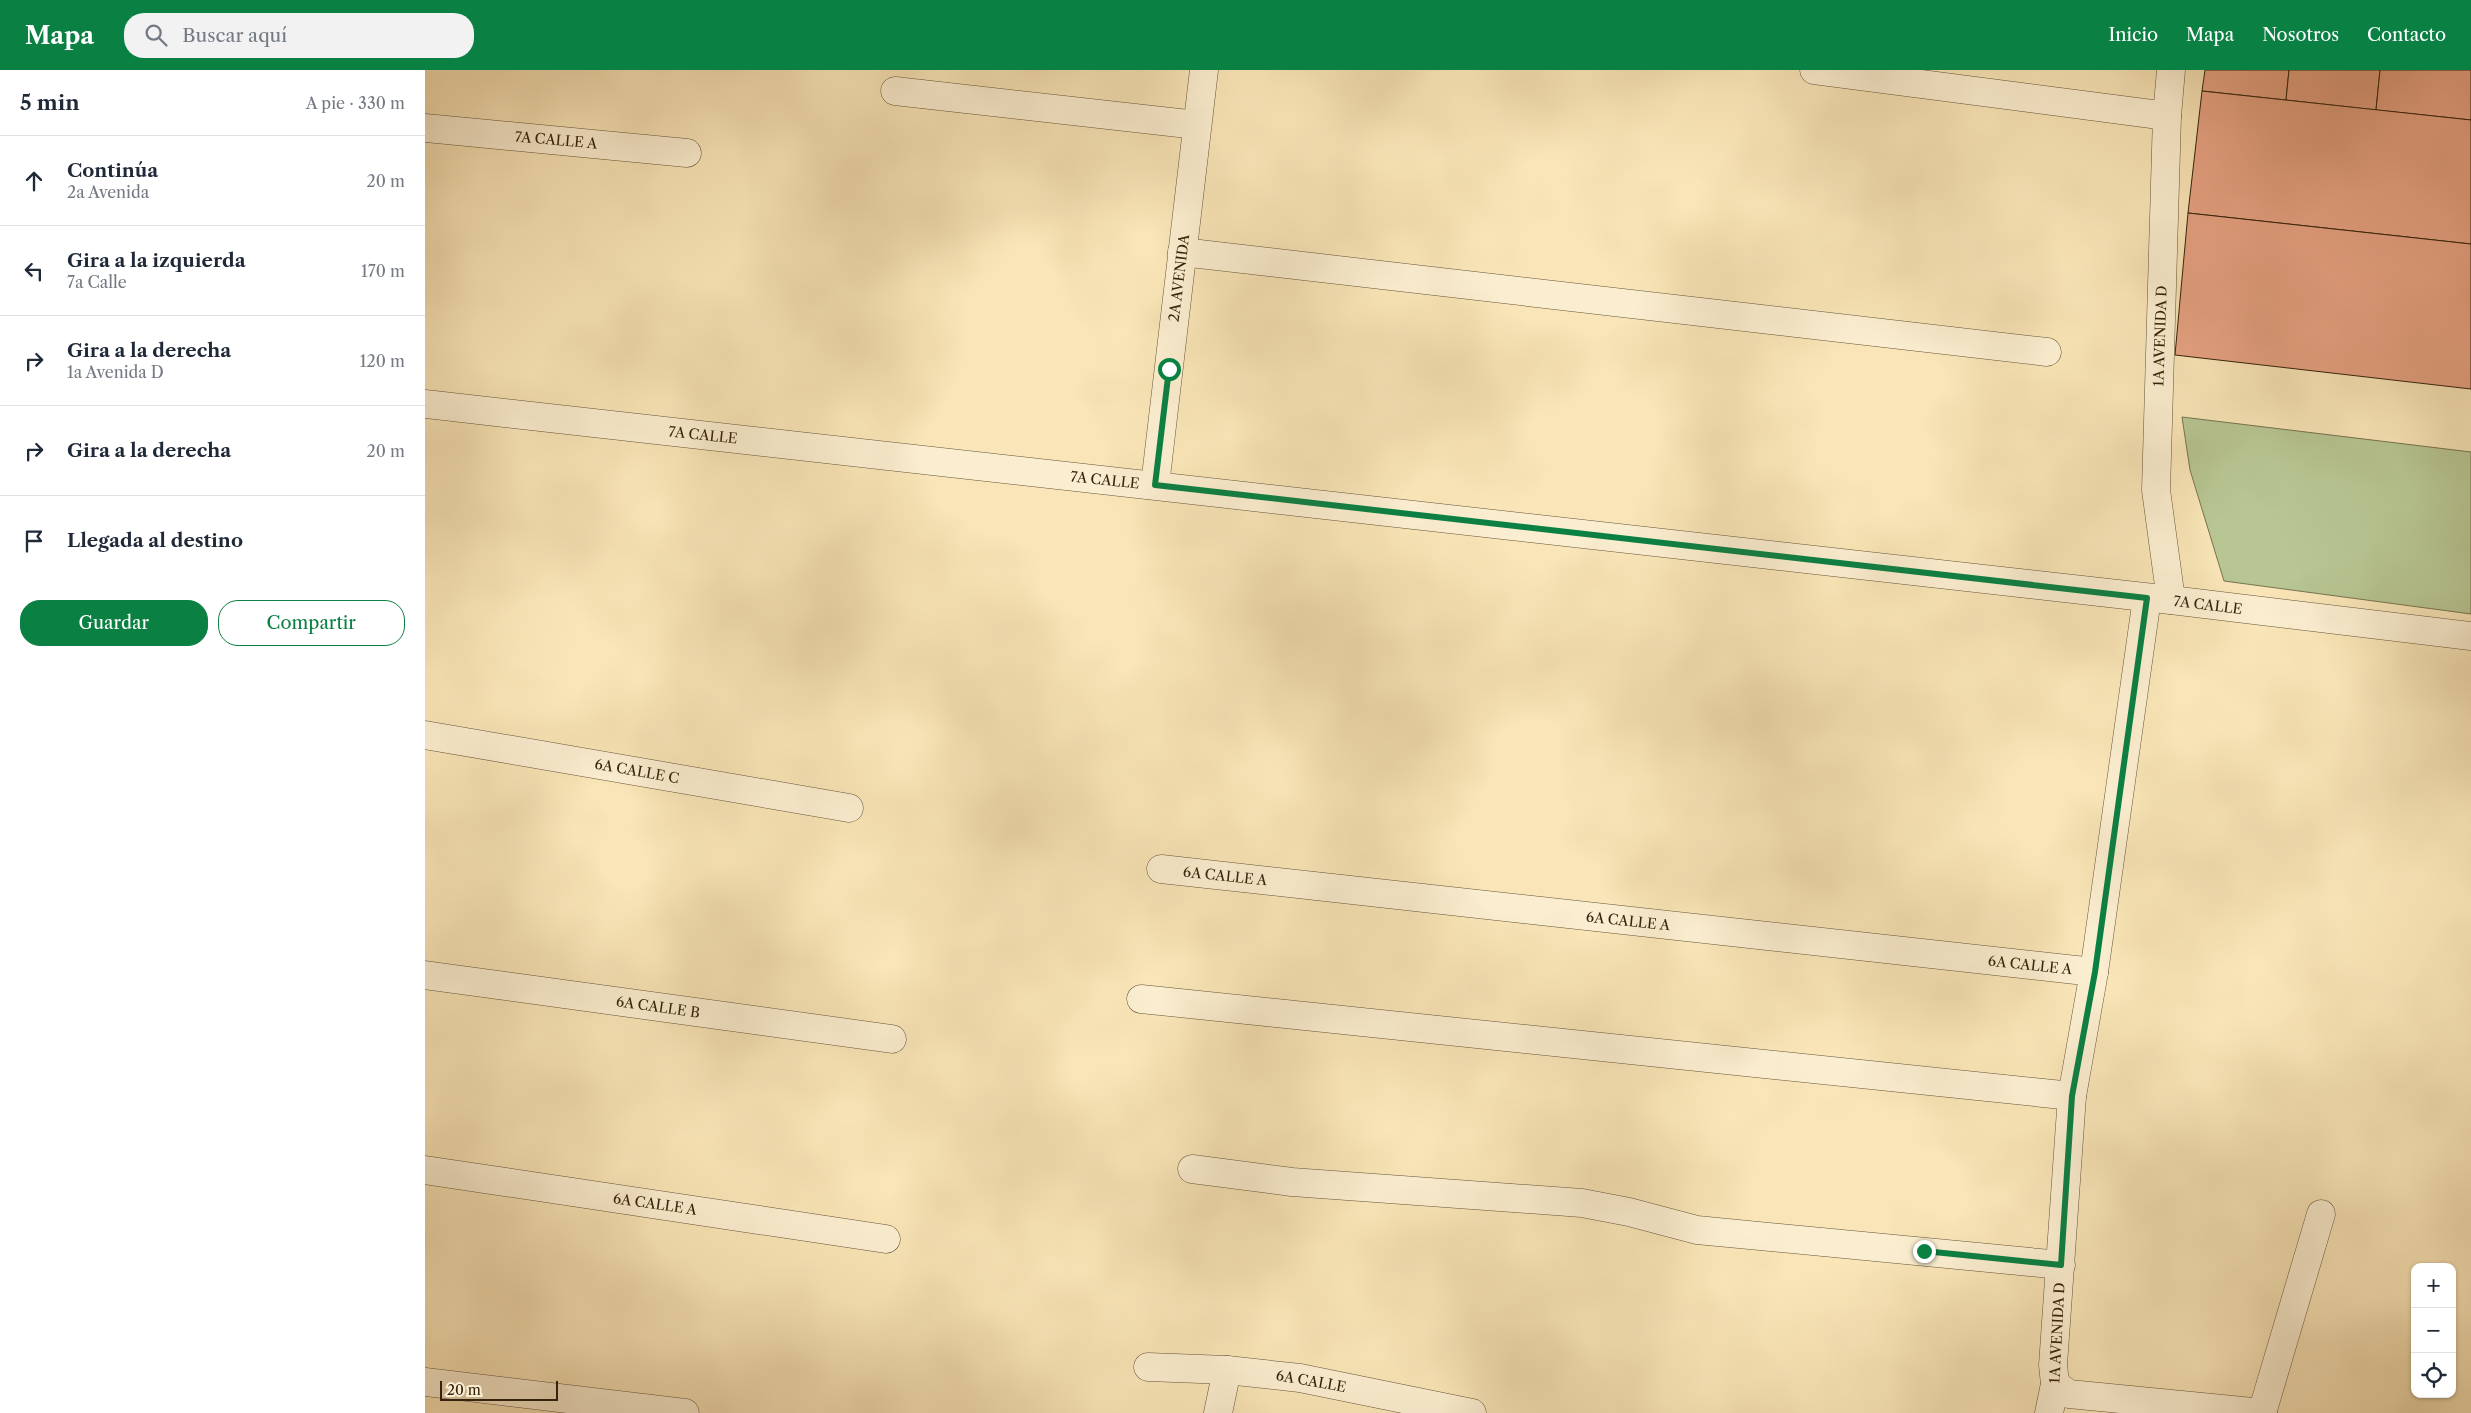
<!DOCTYPE html>
<html lang="es">
<meta charset="utf-8">
<style>
body{margin:0;font-family:"Libre Caslon Text",serif;background:#f2f2f3;color:#1f2937}
.controls{position:absolute;right:15px;bottom:15px;display:grid;overflow:hidden;border-radius:10px;box-shadow:0 1px 4px #0004}
.controls button{width:45px;height:45px;display:grid;place-items:center;padding:0;border:0;border-bottom:1px solid #e0e1e3;background:#fff;color:#1f2937;font:25px sans-serif}
.scale{position:absolute;left:15px;bottom:12px;width:118px;box-sizing:border-box;padding-left:5px;border:2px solid #35230d;border-top:0;font-size:14px;line-height:18px;white-space:nowrap;color:#35230d;-webkit-text-stroke:4px #fbeed0;paint-order:stroke}
.stop{position:absolute;width:15px;height:15px;margin:-11px;border:4px solid #0b8043;border-radius:50%;background:#fff}
.stop.end{background:#0b8043;border-color:#fff;box-shadow:0 1px 5px #0008}
.list{margin:0;padding:0;list-style:none}
h2{display:flex;justify-content:space-between;align-items:center;height:65px;margin:0;padding:0 20px;font-size:21px}
h2 small{font-size:16px;font-weight:400;color:#747a83}
.list li{display:grid;grid-template-columns:32px 1fr auto;gap:15px;align-items:center;box-sizing:border-box;height:90px;padding:0 20px;border-top:1px solid #e0e1e3}
.list b{display:block;font-size:19px;white-space:nowrap}
.list p{margin:0;font-size:16px;white-space:nowrap;color:#747a83}
.list em{font-size:16px;font-style:normal;color:#747a83}
.actions{display:flex;gap:10px;padding:15px 20px}
.actions a{flex:1;padding:11px 0;border:1px solid #0b8043;border-radius:20px;text-align:center;font-size:18px;color:#0b8043}
.actions .main{background:#0b8043;color:#fff}
.icon{flex:none;width:28px;height:28px;fill:none;stroke:currentColor;stroke-width:2;stroke-linecap:round;stroke-linejoin:round}
.map{position:relative;flex:none;width:2046px;height:1343px;overflow:hidden}
header{display:flex;align-items:center;gap:30px;box-sizing:border-box;height:70px;padding:0 25px;background:#0b8043;color:#fff}
header strong{font-size:24px}
nav{display:flex;gap:28px;margin-inline-start:auto;font-size:18px}
.search{width:350px;height:45px;background:#f2f2f3;display:flex;align-items:center;gap:12px;box-sizing:border-box;padding:0 18px;border-radius:20px;color:#747a83;font-size:19px}
main{display:flex}
aside{flex:1;background:#fff}
.map>svg:first-child{display:block}
.green{fill:#b7c693;stroke:#767450}
.building{fill:#e6a282;stroke:#35230d}
.lines{fill:none;stroke-linecap:round;stroke-linejoin:round}
.minor-casing{stroke:#665438;stroke-width:29}
.minor{stroke:#fbeed0;stroke-width:28}
.route{stroke:#0b8043;stroke-width:6}
.labels{text-anchor:middle;stroke-width:4.5;stroke-linejoin:round;paint-order:stroke}
.street-label{font-size:14px;fill:#35230d;stroke:#fbeed0}
</style>
<header>
<strong>Mapa</strong>
<div class="search"><svg class="icon" aria-label="search" viewBox="0 0 24 24"><circle cx="10" cy="10" r="6"/><path d="M15 15l6 6"/></svg>Buscar aquí</div>
<nav><a>Inicio</a><a>Mapa</a><a>Nosotros</a><a>Contacto</a></nav>
</header>
<main>
<aside>
<h2>5 min<small>A pie · 330 m</small></h2>
<ul class="list">
<li><svg class="icon" aria-label="ahead" viewBox="0 0 24 24"><path d="M12 20V5M6 11l6-6 6 6"/></svg><div><b>Continúa</b><p>2a Avenida</p></div><em>20 m</em></li>
<li><svg class="icon" aria-label="left" viewBox="0 0 24 24"><path d="M17 20v-9H6M10 6l-5 5 5 5"/></svg><div><b>Gira a la izquierda</b><p>7a Calle</p></div><em>170 m</em></li>
<li><svg class="icon" aria-label="right" viewBox="0 0 24 24"><path d="M7 20v-9h11M14 6l5 5-5 5"/></svg><div><b>Gira a la derecha</b><p>1a Avenida D</p></div><em>120 m</em></li>
<li><svg class="icon" aria-label="right" viewBox="0 0 24 24"><path d="M7 20v-9h11M14 6l5 5-5 5"/></svg><div><b>Gira a la derecha</b></div><em>20 m</em></li>
<li><svg class="icon" aria-label="arrive" viewBox="0 0 24 24"><path d="M6 21V4h12l-3 4 3 4H6"/></svg><div><b>Llegada al destino</b></div></li>
</ul>
<div class="actions"><a class="main">Guardar</a><a>Compartir</a></div>
</aside>
<div class="map">
<svg width="2046" height="1343" viewBox="0 0 2046 1343">
<rect width="100%" height="100%" fill="#f9e5b7"/>
<filter id="stains"><feTurbulence type="fractalNoise" baseFrequency=".004" numOctaves="4"/><feColorMatrix values="0 0 0 0 .2 0 0 0 0 .09 0 0 0 0 .02 0 0 0 .5 -.17"/></filter>
<radialGradient id="worn" r=".72"><stop offset=".6" stop-color="#630" stop-opacity="0"/><stop offset="1" stop-color="#630" stop-opacity=".3"/></radialGradient>
<path class="green" d="M1757 347 2046 382V544L1799 511 1765 400Z"/>
<g class="building">
<path d="M1780 0H1864L1861 30 1777 21Z"/>
<path d="M1864 0H1955L1951 40 1861 30Z"/>
<path d="M1955 0H2046V50L1951 40Z"/>
<path d="M1777 21 2046 50V174L1763 143Z"/>
<path d="M1763 143 2046 174V319L1750 285Z"/>
</g>
<g class="lines">
<g class="minor-casing">
<g id="minor">
<path d="M1389 0 1742 46"/>
<path d="M1746 0 1742 46 1731 420 1746 530"/>
<path d="M470 21 772 55"/>
<path d="M0 58 262 83"/>
<path d="M757 182 1622 282"/>
<path d="M0 334 1746 530 2046 566"/>
<path d="M730 415 779 0"/>
<path d="M0 665 424 738"/>
<path d="M736 799 1669 902"/>
<path d="M0 905 467 969"/>
<path d="M716 929 1647 1026"/>
<path d="M767 1099 867 1112 1157 1133 1204 1142 1272 1160 1636 1195"/>
<path d="M0 1100 461 1169"/>
<path d="M723 1297 802 1300 875 1308 1047 1343"/>
<path d="M0 1312 260 1343"/>
<path d="M1630 1314 1644 1324 1838 1343"/>
<path d="M793 1343 802 1300"/>
<path d="M1624 1343 1630 1314 1628 1295 1647 1026 1669 902 1722 528"/>
<path d="M1837 1343 1896 1144"/>
</g>
</g>
<use href="#minor" class="minor"/>
</g>
<g class="lines">
<path class="route" d="M744 299 730 415 1722 528 1670 902 1647 1026 1636 1195 1499 1181"/>
</g>
<g class="labels">
<g class="street-label">
<text transform="translate(131 70) rotate(5)" y="5">7A CALLE A</text>
<text transform="translate(754 208) rotate(-83)" y="5">2A AVENIDA</text>
<text transform="translate(1735 266) rotate(-88)" y="5">1A AVENIDA D</text>
<text transform="translate(278 365) rotate(6)" y="5">7A CALLE</text>
<text transform="translate(680 410) rotate(6)" y="5">7A CALLE</text>
<text transform="translate(1783 535) rotate(7)" y="5">7A CALLE</text>
<text transform="translate(212 701) rotate(10)" y="5">6A CALLE C</text>
<text transform="translate(800 806) rotate(6)" y="5">6A CALLE A</text>
<text transform="translate(1203 851) rotate(6)" y="5">6A CALLE A</text>
<text transform="translate(1605 895) rotate(6)" y="5">6A CALLE A</text>
<text transform="translate(233 937) rotate(8)" y="5">6A CALLE B</text>
<text transform="translate(230 1134) rotate(8)" y="5">6A CALLE A</text>
<text transform="translate(1632 1263) rotate(-87)" y="5">1A AVENIDA D</text>
<text transform="translate(886 1311) rotate(10)" y="5">6A CALLE</text>
</g>
</g>
<rect width="100%" height="100%" filter="url(#stains)"/>
<rect width="100%" height="100%" fill="url(#worn)"/>
</svg>
<div class="controls">
<button>+</button>
<button>−</button>
<button><svg class="icon" aria-label="locate" viewBox="0 0 24 24"><circle cx="12" cy="12" r="6"/><path d="M12 2v4M12 18v4M2 12h4M18 12h4"/></svg></button>
</div>
<div class="scale">20 m</div>
<div class="stop" style="left:744px;top:299px"></div>
<div class="stop end" style="left:1499px;top:1181px"></div>
</div>
</main>
